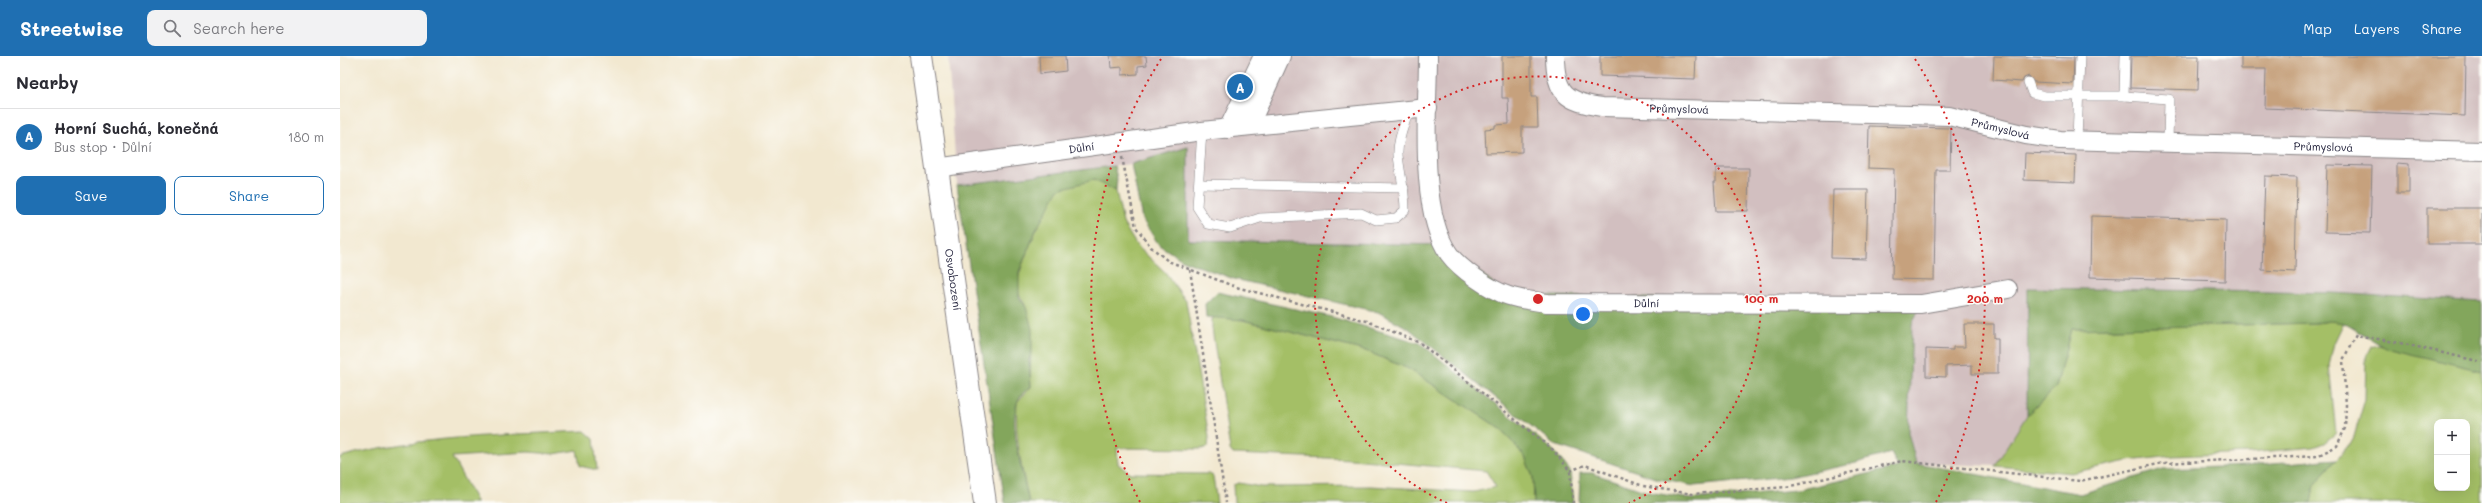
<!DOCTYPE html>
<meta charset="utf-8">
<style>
body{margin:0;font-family:Mali,sans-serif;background:#f2f2f3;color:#2b2b33}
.controls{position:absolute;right:12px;bottom:12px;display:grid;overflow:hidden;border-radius:8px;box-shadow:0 4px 16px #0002}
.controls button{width:36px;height:36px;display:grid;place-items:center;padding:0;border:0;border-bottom:1px solid #e1e1e2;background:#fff;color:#2b2b33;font:20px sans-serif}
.you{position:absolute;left:1243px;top:258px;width:14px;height:14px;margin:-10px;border:3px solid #fff;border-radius:50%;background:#1a73e8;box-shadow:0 0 0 6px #1a73e833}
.badge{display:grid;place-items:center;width:26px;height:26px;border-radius:50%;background:#1f6fb2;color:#fff;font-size:13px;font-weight:700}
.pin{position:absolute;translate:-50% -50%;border:2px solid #fff;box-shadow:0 1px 4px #0006}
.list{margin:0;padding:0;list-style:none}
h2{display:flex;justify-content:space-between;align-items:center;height:52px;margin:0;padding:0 16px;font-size:17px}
h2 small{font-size:13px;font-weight:400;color:#7c7c81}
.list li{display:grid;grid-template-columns:26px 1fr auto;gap:12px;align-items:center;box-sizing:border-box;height:56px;padding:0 16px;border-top:1px solid #e1e1e2}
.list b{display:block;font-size:15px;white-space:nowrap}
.list p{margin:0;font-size:13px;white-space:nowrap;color:#7c7c81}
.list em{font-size:13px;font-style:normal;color:#7c7c81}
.actions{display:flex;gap:8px;padding:12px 16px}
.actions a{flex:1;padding:9px 0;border:1px solid #1f6fb2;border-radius:8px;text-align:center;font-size:14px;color:#1f6fb2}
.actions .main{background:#1f6fb2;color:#fff}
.icon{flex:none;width:22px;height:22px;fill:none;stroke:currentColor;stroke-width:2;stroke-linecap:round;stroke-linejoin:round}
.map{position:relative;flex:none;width:2142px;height:447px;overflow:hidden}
header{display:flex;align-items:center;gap:24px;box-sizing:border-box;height:56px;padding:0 20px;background:#1f6fb2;color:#fff}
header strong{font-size:19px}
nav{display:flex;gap:22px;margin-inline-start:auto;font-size:14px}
.search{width:280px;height:36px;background:#f2f2f3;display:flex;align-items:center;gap:10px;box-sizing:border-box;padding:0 14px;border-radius:8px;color:#7c7c81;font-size:15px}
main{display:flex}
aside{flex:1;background:#fff}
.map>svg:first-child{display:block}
.industrial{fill:#d2bfc0}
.green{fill:#a4bf66;stroke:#637050;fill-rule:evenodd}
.forest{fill:#83a65b;stroke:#52644b}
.building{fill:#c6a17d}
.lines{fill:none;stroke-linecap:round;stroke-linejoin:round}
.lane-casing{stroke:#8a8586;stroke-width:10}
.street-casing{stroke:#8a8586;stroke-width:20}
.secondary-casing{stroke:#8a8586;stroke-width:24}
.path{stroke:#8a8586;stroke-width:2.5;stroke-dasharray:3 3;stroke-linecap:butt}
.lane{stroke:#fff;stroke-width:9}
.street{stroke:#fff;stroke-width:18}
.secondary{stroke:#fff;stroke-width:22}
.ring{fill:none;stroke:#d62828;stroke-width:2;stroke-dasharray:2 4}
.labels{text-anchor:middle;stroke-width:3;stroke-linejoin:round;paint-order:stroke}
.street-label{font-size:11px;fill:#22223b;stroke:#fdfcf7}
.centre{fill:#d62828;stroke:#fdfcf7;stroke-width:2}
.ring-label{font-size:12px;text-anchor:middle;font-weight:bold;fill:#d62828;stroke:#fdfcf7;stroke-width:3;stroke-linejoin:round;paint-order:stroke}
</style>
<header>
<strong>Streetwise</strong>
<div class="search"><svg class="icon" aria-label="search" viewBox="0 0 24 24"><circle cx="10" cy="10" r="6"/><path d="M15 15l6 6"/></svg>Search here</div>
<nav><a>Map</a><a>Layers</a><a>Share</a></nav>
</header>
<main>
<aside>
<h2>Nearby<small></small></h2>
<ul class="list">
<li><span class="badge">A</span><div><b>Horní Suchá, konečná</b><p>Bus stop · Důlní</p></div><em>180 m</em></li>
</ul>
<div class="actions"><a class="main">Save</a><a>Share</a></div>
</aside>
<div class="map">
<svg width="2142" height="447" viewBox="0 0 2142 447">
<rect width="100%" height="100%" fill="#fdfcf7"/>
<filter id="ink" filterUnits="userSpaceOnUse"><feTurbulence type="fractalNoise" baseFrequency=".025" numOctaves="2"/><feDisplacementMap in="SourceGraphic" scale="8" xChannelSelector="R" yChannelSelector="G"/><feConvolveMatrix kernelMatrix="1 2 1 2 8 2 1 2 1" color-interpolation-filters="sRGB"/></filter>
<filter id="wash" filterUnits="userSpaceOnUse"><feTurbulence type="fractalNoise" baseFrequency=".012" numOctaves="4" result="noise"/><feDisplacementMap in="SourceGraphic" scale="16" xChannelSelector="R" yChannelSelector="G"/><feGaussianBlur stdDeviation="0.9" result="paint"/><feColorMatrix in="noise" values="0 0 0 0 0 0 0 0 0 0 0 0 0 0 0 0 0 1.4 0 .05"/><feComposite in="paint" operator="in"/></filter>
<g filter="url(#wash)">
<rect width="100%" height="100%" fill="#f2e8d0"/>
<path class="industrial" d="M608 0H2142V246L1992 237 1689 232 1687 359 1655 410 1576 407 1568 376 1572 268 1581 248 1168 239 1105 189 848 184 847 92 799 107 617 129Z"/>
<g class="green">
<path d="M754 124 776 135 783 167 797 190 825 216 846 245 869 381 868 391 861 393 777 392 778 408 790 417 869 418 873 420 877 447H689C682 413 674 381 677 346L691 331C689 304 694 278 686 252 684 244 678 240 677 230 677 215 708 143 719 133 727 126 744 126 754 124Z"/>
<path d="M877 260 903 264 1026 295 1069 313 1161 373 1185 401 1193 421 1194 447H894L893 429 899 427 921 431 1030 430 1134 436 1156 431 1146 415 1011 403 893 398 890 394 872 272V263Z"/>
<path d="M1990 265 2004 266 1994 287 1989 309 1996 377 1984 387 1973 391 1909 397 1833 400 1788 405 1731 417 1655 410 1687 359 1716 331 1731 273 1976 267Z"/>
<path d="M2038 289 2142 315V447H1971L1974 429 2013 384 2025 343 2026 301 2031 291ZM2097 366H2127V432H2097Z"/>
<path d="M245 375 254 383 257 414 240 410 237 394 214 398 188 396 112 401 137 447H0V401C77 380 165 379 245 375Z"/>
</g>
<g class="forest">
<path d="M848 91V184L1105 189 1168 239 1581 248 1572 268 1568 376 1576 407 1740 438 1823 413 1906 410 1997 403 1974 429 1971 447H1239L1240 417H1252L1308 436 1351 443 1457 434 1558 411 1551 397 1516 407 1450 421 1354 430 1319 423 1215 389 1068 272 1038 256 894 223 844 205 819 189 802 163 791 108Z"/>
<path d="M774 110 777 122 776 135 754 124 719 133 696 174 679 216V241L686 251 692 273V295L689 304 691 331C685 335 679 340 677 347 669 374 684 420 689 447H665L617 129Z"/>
<path d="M1688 232 1992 237 2142 246V315L2046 292 2004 267 1990 265 1976 267 1731 273 1716 331 1687 359Z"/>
<path d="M877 236 992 261 1080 287 1213 394 1230 415 1233 447H1194L1193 421 1185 401 1161 373 1069 313 1026 295 903 264 866 261 865 248Z"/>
</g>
<g id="blocks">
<g class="building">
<path d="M699 0H725L726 15 700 18Z"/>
<path d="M770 0H806L807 9 798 10V18L782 19V11L771 12Z"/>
<path d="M1162 0H1191V41H1197L1198 71H1182V96L1146 97 1145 73 1155 72V69L1169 68 1168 42H1162Z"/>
<path d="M1260 0H1356L1355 23 1260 20Z"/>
<path d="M1654 0 1734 2 1733 28 1694 26 1689 20 1684 22 1682 26 1653 24Z"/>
<path d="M1791 0H1859L1858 34 1790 32Z"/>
<path d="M1901 0H2126L2125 60 1925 52 1926 13H1901Z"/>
<path d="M1529 70 1611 72 1610 114H1596L1594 224 1552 223 1554 113 1528 112Z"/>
<path d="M1685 97 1736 99 1735 126 1684 124Z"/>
<path d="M2057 107 2069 108V137H2057Z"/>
<path d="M1987 109 2032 110 2030 177 1985 176Z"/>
<path d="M1376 112H1409L1408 155H1376L1374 126H1376Z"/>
<path d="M1925 120 1957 121 1955 216 1922 214Z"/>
<path d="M1493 134H1528L1526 203 1491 202Z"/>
<rect x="2087" y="152" width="55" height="36"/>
<path d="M1751 160 1886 164 1885 225 1750 221Z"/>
<path d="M1624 268H1654V282H1658V318H1632V309L1606 310V321L1586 320V293L1613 294V291H1625Z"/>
</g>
</g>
</g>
<g filter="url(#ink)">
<use href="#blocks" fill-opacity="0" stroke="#8a8586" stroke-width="1"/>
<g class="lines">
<g class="lane-casing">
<g id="lane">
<path d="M1688 26 1692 37 1705 40H1784L1829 43 1828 87"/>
<path d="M1784 40 1785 0"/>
<path d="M862 75 857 151 868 168 890 172 920 162 1021 157 1036 164 1056 162 1065 154C1065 135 1060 118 1058 99 1057 84 1065 68 1069 54"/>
<path d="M1737 85 1740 0"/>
<path d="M859 128 1064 132"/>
</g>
</g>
<g class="street-casing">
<g id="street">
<path id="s1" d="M1088 0C1088 52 1078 155 1109 198 1120 213 1150 234 1169 240 1181 244 1195 245 1207 247L1581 248 1668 233"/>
<path id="s2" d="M1215 0C1215 37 1226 46 1262 51L1609 60 1686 79 1720 84 2142 95"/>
<path d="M892 70 916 55 941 0"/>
<path d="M888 73 923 0"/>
<path id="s3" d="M596 112 862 75 1088 52"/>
</g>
</g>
<g class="secondary-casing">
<g id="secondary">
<path id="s4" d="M581 0 645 447"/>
</g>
</g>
<g class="path">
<path d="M782 101 796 171 811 191 828 205 896 231 1027 265 1080 287 1213 394 1230 415 1233 447"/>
<path d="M850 214 886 447"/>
<path d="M1230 415 1245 409 1303 430 1352 438 1446 431 1562 405 1740 425 1823 407 1977 400 1997 390 2005 372 2006 349 2003 304 2016 279 2060 287 2142 306"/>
</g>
<use href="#lane" class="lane"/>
<use href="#street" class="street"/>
<use href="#secondary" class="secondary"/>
</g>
</g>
<g class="ring">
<path d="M1107 447A223 223 0 1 1 1289 447"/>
<path d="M800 446A447 447 0 0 1 821 3M1575 3A447 447 0 0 1 1596 446"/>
</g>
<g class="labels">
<g class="street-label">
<text dy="4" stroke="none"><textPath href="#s2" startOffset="157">Průmyslová</textPath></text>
<text dy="4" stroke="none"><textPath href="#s2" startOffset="480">Průmyslová</textPath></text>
<text dy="4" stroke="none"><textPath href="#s2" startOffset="804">Průmyslová</textPath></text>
<text dy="4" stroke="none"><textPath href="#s3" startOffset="147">Důlní</textPath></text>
<text dy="4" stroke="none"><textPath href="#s4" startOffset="226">Osvobození</textPath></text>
<text dy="4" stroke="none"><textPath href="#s1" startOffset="414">Důlní</textPath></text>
</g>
</g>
<circle cx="1198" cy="243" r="6" class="centre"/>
<g class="ring-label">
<text x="1421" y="247">100 m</text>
<text x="1645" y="247">200 m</text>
</g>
</svg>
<div class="controls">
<button>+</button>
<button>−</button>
</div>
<div class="you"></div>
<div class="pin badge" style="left:900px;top:31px">A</div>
</div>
</main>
